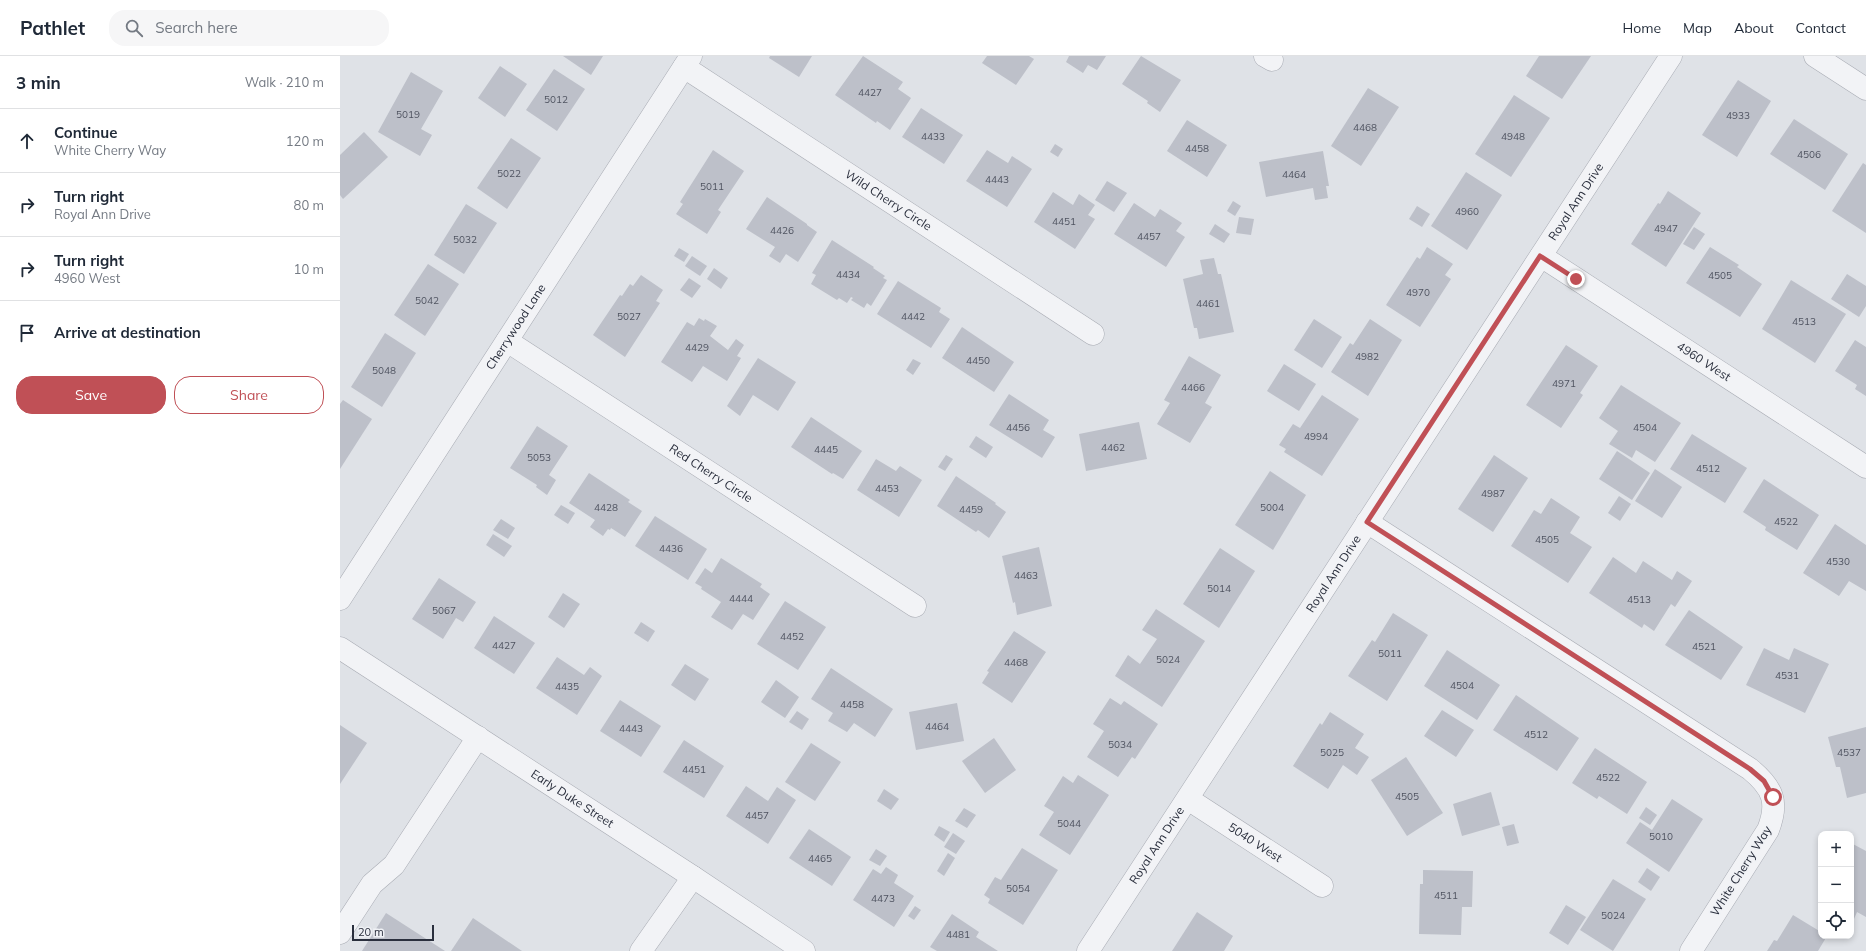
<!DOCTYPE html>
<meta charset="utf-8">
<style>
body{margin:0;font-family:Mulish,sans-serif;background:#f6f6f7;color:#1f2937}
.controls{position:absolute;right:12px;bottom:12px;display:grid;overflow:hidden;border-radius:8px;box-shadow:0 2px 6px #0003}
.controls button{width:36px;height:36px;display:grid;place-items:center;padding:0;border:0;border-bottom:1px solid #e0e1e3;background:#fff;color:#1f2937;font:20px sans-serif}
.scale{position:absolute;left:12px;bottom:10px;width:82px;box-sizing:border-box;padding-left:4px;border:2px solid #2a2f3d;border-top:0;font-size:11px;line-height:14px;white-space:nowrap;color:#2a2f3d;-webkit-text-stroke:3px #eff1f5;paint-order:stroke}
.stop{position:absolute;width:12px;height:12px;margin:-9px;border:3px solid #c05056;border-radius:50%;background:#fff}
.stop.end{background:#c05056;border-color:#fff;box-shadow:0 1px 4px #0008}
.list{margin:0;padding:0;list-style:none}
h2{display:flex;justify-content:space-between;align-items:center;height:52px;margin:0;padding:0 16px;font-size:17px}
h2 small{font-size:13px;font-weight:400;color:#747a83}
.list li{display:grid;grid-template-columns:26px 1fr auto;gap:12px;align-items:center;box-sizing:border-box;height:64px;padding:0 16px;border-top:1px solid #e0e1e3}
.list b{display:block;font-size:15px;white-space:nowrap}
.list p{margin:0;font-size:13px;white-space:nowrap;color:#747a83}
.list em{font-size:13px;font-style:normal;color:#747a83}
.actions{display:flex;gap:8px;padding:12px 16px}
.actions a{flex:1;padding:9px 0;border:1px solid #c05056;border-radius:16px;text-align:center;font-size:14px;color:#c05056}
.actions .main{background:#c05056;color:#fff}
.icon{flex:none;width:22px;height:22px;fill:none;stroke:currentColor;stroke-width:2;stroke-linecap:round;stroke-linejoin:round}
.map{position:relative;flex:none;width:1526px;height:895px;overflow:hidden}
header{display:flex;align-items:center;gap:24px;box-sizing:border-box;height:56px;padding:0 20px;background:#fff;border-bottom:1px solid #e0e1e3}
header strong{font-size:19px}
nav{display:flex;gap:22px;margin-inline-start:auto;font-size:14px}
.search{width:280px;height:36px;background:#f6f6f7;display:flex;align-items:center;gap:10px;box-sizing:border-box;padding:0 14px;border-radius:16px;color:#747a83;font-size:15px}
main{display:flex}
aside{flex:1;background:#fff}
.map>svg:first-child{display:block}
.building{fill:#bdc0c9}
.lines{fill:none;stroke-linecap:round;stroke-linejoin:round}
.minor-casing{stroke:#a9acb4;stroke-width:23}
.minor{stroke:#f2f3f6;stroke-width:22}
.route{stroke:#c05056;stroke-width:5}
.labels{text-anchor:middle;stroke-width:3;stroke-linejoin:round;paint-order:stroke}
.number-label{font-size:10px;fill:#4f5360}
.street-label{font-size:12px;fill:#2a2f3d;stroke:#eff1f5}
</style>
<header>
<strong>Pathlet</strong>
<div class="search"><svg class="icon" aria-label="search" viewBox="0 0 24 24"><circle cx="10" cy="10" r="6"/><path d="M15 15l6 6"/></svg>Search here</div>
<nav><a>Home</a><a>Map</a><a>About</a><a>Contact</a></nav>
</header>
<main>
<aside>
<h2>3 min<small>Walk · 210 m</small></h2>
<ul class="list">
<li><svg class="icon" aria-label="ahead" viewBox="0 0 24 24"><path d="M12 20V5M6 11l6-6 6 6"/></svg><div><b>Continue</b><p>White Cherry Way</p></div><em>120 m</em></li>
<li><svg class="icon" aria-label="right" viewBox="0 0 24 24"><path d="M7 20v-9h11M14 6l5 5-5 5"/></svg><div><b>Turn right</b><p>Royal Ann Drive</p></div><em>80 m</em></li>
<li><svg class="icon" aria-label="right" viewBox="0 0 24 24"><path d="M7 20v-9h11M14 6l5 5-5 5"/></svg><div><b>Turn right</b><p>4960 West</p></div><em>10 m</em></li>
<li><svg class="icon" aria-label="arrive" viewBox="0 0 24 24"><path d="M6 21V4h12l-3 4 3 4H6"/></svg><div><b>Arrive at destination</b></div></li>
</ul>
<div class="actions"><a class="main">Save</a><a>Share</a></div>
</aside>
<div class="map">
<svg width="1526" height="895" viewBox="0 0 1526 895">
<rect width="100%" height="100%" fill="#dfe2e7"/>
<g class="building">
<path d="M223 0H263L251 19Z"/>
<path d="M430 0H472L459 21 429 2Z"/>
<path d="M523 0 563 26 558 33 571 42 550 74 537 65 536 67 495 39Z"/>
<path d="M647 0H689L694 3 676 29 642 7Z"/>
<path d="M729 0H766L757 14 748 9 743 17 726 6Z"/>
<path d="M801 0 841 24 820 56 807 47 808 45 782 28Z"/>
<path d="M1199 0H1251L1222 43 1186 20Z"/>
<path d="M160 10 187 28 165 61 138 42Z"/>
<path d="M214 13 245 33 217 75 186 54Z"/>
<path d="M71 16 103 35 81 73 92 79 80 100 38 76Z"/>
<path d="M1398 24 1431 45 1397 101 1362 79Z"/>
<path d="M1028 32 1059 51 1021 110 991 90Z"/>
<path d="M1174 39 1210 62 1171 121 1135 98Z"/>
<path d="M581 52 623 79 604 108 562 81Z"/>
<path d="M1454 63 1508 98 1485 134 1430 98Z"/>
<path d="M847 64 887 89 867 121 827 95Z"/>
<path d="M24 76 48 101 3 143 0 139V99Z"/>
<path d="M171 82 201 102 167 153 137 132Z"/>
<path d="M715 88 723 93 718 101 710 96Z"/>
<path d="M373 94 404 115 378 154 381 156 367 178 336 158 343 148 340 146Z"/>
<path d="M647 94 668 107 672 100 692 113 667 151 626 125Z"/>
<path d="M983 95 989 130H986L988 142 975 144 973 132 926 141 919 106Z"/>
<path d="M1523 107 1526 109V177L1492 155Z"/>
<path d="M1126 116 1162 139 1127 194 1091 170Z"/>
<path d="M767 125 787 137 774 156 755 144Z"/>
<path d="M1328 135 1361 157 1326 211 1291 188 1318 147 1320 148Z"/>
<path d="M713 136 733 149 739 138 755 149 748 159 755 163 735 193 694 166Z"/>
<path d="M427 141 467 168V169L477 176 458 206 446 198 440 207 429 200 435 191 406 173Z"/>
<path d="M893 145 901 150 895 160 887 155Z"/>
<path d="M794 147 815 161 820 153 842 167 836 175 845 181 826 211 774 178Z"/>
<path d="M126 148 157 167 124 218 94 199Z"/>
<path d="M1077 150 1090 158 1082 171 1069 163Z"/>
<path d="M899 161 914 163 911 179 896 177Z"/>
<path d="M875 168 890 178 884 187 869 178Z"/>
<path d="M1354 171 1365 178 1354 194 1343 188Z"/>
<path d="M492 184 534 211 533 212 545 220 543 222 547 224 531 250 527 247 524 252 511 244 513 242 511 241 507 247 499 242 497 244 471 228 476 219 472 217Z"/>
<path d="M1087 191 1113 208 1105 219 1111 223 1080 271 1046 249 1077 201 1080 203Z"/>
<path d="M1370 191 1399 209 1397 211 1422 228 1400 261 1346 227Z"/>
<path d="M339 192 349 198 344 206 334 200Z"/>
<path d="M352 200 367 210 360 220 345 210Z"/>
<path d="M874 202 878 218H881L894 276 859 283 857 272H854L843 223 863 218 860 204Z"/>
<path d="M88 208 119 228 85 280 54 259Z"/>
<path d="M374 212 388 222 381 233 367 223Z"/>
<path d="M1507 218 1526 230V250L1519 261 1491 243Z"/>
<path d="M301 219 323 234 316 245 320 247 285 301 253 279 280 239 282 240 290 228 293 230Z"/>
<path d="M349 222 361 230 352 242 340 234Z"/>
<path d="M1451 224 1506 258 1475 307 1422 273Z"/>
<path d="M558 225 601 252 599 256 610 263 591 292 537 258Z"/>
<path d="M359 262 364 265 365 263 377 270 370 280 388 294 396 283 404 289 397 300 401 302 387 325 363 310 352 326 321 306 347 266 354 270Z"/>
<path d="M974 263 1002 281 982 312 954 294Z"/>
<path d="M1030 263 1062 284 1028 340 991 316 1010 287 1013 289Z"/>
<path d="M622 271 674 306 654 336 602 302Z"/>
<path d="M45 277 76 297 42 351 11 331Z"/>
<path d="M1515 284 1526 291V340L1515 333 1517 329 1495 315Z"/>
<path d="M1226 289 1258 310 1240 337 1243 339 1221 372 1186 349Z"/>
<path d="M849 300 881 319 865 347 872 351 850 387 817 368 830 347 824 344Z"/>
<path d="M418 302 456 326 438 355 413 339 400 360 387 350Z"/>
<path d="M573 303 581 307 573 319 566 314Z"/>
<path d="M944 308 976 328 959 355 927 335Z"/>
<path d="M1281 329 1341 367 1315 406 1296 394 1292 402 1269 388 1278 375 1259 362Z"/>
<path d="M669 338 709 364 703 374 715 381 702 402 649 369Z"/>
<path d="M982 339 1019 363 982 420 944 396 946 393 939 389 953 368 960 372Z"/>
<path d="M3 344 32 363 0 413V348Z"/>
<path d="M471 361 522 395 503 423 493 417 492 418 451 391Z"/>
<path d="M799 366 807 403 746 415 739 378Z"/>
<path d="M197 370 228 390 209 419 216 424 207 439 196 431 197 429 170 412Z"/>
<path d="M1352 378 1407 412 1385 447 1330 413Z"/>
<path d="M636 380 653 391 646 402 629 391Z"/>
<path d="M1277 395 1310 417 1292 444 1259 423Z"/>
<path d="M606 399 613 403 605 415 598 411Z"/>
<path d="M1154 399 1188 422 1153 476 1118 453Z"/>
<path d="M536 403 556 415 560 410 582 424 559 461 517 434Z"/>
<path d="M1315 413 1342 431 1322 462 1295 445Z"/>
<path d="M930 415 966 439 933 494 895 469Z"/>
<path d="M249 417 290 444 288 446 302 455 285 481 271 472 270 474 268 473 263 480 250 471 255 464 229 447Z"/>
<path d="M616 420 656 447 655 448 666 456 649 482 638 474 636 476 597 450Z"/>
<path d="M1424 423 1479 459 1457 494 1425 474 1426 471 1403 456Z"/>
<path d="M1279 440 1291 448 1280 465 1268 457Z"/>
<path d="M1211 442 1240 461 1230 477 1252 491 1228 527 1171 490 1194 454 1201 458Z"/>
<path d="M221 449 235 457 228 468 214 459Z"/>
<path d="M315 460 367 493 348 524 295 490Z"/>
<path d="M161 463 175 472 168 483 153 474Z"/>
<path d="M1495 468 1526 489V535L1509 525 1499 540 1463 517Z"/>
<path d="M153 478 172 490 164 501 146 489Z"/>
<path d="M699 491 712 550 677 559 675 546 673 547 662 500Z"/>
<path d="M880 492 915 515 879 572 843 548Z"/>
<path d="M1273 501 1296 517 1303 505 1332 524 1337 515 1352 525 1335 551 1331 548 1314 575 1304 568 1302 572 1249 537Z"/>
<path d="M381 502 422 528 420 531 430 538 413 564 403 558 392 574 371 561 381 546 361 533 362 531 355 527 365 512 372 517Z"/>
<path d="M99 522 136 546 123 566 116 562 103 583 72 563Z"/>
<path d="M223 537 240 548 224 572 208 561Z"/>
<path d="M445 545 486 571 458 614 417 588Z"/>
<path d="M816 553 865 585 822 651 775 620 788 599 800 608 817 583 802 574Z"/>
<path d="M1349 554 1403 591 1381 624 1325 589Z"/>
<path d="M1053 557 1088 579 1047 645 1008 620 1032 584 1035 586Z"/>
<path d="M154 560 195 587 174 618 134 592Z"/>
<path d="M301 566 315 575 308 586 294 577Z"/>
<path d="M674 575 706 596 672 647 642 627 649 616 647 615Z"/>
<path d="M1424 592 1449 604 1454 592 1489 608 1465 657 1406 629Z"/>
<path d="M1107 594 1160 629 1137 664 1084 630Z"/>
<path d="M217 601 244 619 250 611 262 620 237 659 196 632Z"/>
<path d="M345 608 369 623 355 645 331 629Z"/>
<path d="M491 612 553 653 535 681 514 667 507 676 488 665 493 657 471 643Z"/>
<path d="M436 624 459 641 445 662 421 646Z"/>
<path d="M1176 639 1239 682 1217 715 1153 674Z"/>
<path d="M770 642 781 649 784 645 818 668 795 703 792 701 778 721 747 701 764 675 753 668Z"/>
<path d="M280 644 321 670 301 701 260 675Z"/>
<path d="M617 647 624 685 576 694 569 656Z"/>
<path d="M1102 654 1134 674 1116 701 1084 680Z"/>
<path d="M457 655 469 663 462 674 449 666Z"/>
<path d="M990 656 1024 678 1015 692 1029 701 1017 719 1003 709 988 733 953 710 980 667 982 669Z"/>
<path d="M0 669 27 687 0 728Z"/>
<path d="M1526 671V737L1507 742 1500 711H1496L1488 681Z"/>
<path d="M654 682 676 714 645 737 622 705Z"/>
<path d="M344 684 384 710 364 742 323 716Z"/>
<path d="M471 687 501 706 475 745 445 726Z"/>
<path d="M1255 692 1307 726 1287 758 1259 740 1257 743 1232 727Z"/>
<path d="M1066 701 1103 757 1067 780 1031 724Z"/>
<path d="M738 719 769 739 730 799 699 779 714 756 704 750 723 720 733 727Z"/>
<path d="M406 730 428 745 437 731 456 744 428 788 386 760Z"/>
<path d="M544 733 559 743 551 754 537 745Z"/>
<path d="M1151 736 1160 769 1122 780 1113 748Z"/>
<path d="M1332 743 1363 763 1329 816 1286 787 1300 766 1312 774Z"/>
<path d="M1306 751 1317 759 1310 769 1299 762Z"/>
<path d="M624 752 636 759 627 772 615 765Z"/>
<path d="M1174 768 1179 787 1167 790 1162 771Z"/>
<path d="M599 770 610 776 604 786 594 779Z"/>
<path d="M469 773 511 801 492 830 449 802Z"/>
<path d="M613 777 625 785 616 798 604 791Z"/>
<path d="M1511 787 1526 795V861L1517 856 1514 863 1511 861Z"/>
<path d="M682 792 718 814 683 869 648 847 650 843 644 839 655 821 661 824Z"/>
<path d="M536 793 547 800 540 810 529 804Z"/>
<path d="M608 797 615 802 604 820 597 815Z"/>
<path d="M546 811 558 819 554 827 574 840 554 871 513 844 533 813 541 818Z"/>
<path d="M1307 812 1320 821 1311 835 1298 826Z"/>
<path d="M1083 814 1133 815 1132 851H1122L1121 879 1079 878 1080 828H1083Z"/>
<path d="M1273 823 1306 843 1273 895 1240 874Z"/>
<path d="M1226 849 1246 861 1228 889 1209 877Z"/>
<path d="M575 850 581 854 574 864 568 860Z"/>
<path d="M857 856 893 880 884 895H832Z"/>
<path d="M46 857 105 895H22Z"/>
<path d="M612 858 639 876 636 881 658 895H597L590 891Z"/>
<path d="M1453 859 1481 876V880H1487L1478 895H1427L1434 884 1437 885Z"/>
<path d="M133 862 182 895H111Z"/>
</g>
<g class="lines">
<g class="minor-casing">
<g id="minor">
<path d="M925 0 932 4"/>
<path d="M1475 0 1526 33"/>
<path id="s1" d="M344 11 753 278"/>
<path id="s2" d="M1201 200 1526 411"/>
<path id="s3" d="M167 285 575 550"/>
<path d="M1027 466 1410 713C1433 732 1439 746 1428 774L1351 895"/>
<path id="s4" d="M0 543 351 0"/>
<path id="s5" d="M0 592 353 821 464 895"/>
<path id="s6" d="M848 743 982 830"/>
<path d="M0 877 32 828 54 809 138 681"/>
<path d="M301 895 353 821"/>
<path id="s7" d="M748 895 1331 0"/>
</g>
</g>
<use href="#minor" class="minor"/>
</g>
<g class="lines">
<path class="route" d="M1236 223 1200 200 1027 466 1410 713 1424 725 1433 741"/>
</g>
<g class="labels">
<g class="number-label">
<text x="530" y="40">4427</text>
<text x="216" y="47">5012</text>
<text x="68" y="62">5019</text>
<text x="1398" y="63">4933</text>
<text x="1025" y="75">4468</text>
<text x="593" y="84">4433</text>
<text x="1173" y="84">4948</text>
<text x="857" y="96">4458</text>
<text x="1469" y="102">4506</text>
<text x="169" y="121">5022</text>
<text x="954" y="122">4464</text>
<text x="657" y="127">4443</text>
<text x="372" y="134">5011</text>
<text x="1127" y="159">4960</text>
<text x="724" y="169">4451</text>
<text x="1326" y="176">4947</text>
<text x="442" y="178">4426</text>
<text x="809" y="184">4457</text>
<text x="125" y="187">5032</text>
<text x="508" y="222">4434</text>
<text x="1380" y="223">4505</text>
<text x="1078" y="240">4970</text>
<text x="87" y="248">5042</text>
<text x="868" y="251">4461</text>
<text x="289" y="264">5027</text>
<text x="573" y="264">4442</text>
<text x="1464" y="269">4513</text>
<text x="357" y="295">4429</text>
<text x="1027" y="304">4982</text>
<text x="638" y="308">4450</text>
<text x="44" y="318">5048</text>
<text x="1224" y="331">4971</text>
<text x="853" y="335">4466</text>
<text x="678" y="375">4456</text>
<text x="1305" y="375">4504</text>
<text x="976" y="384">4994</text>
<text x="773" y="395">4462</text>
<text x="486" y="397">4445</text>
<text x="199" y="405">5053</text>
<text x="1368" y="416">4512</text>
<text x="547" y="436">4453</text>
<text x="1153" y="441">4987</text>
<text x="266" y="455">4428</text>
<text x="932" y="455">5004</text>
<text x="631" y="457">4459</text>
<text x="1446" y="469">4522</text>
<text x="1207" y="487">4505</text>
<text x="331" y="496">4436</text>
<text x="1498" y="509">4530</text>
<text x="686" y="523">4463</text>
<text x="879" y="536">5014</text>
<text x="401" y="546">4444</text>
<text x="1299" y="547">4513</text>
<text x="104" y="558">5067</text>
<text x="452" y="584">4452</text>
<text x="164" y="593">4427</text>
<text x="1364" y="594">4521</text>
<text x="1050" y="601">5011</text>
<text x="828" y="607">5024</text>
<text x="676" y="610">4468</text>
<text x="1447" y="623">4531</text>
<text x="1122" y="633">4504</text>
<text x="227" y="634">4435</text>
<text x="512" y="652">4458</text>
<text x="597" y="674">4464</text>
<text x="291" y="676">4443</text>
<text x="1196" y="682">4512</text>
<text x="780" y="692">5034</text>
<text x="992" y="700">5025</text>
<text x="1509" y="700">4537</text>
<text x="354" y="717">4451</text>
<text x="1268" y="725">4522</text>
<text x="1067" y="744">4505</text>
<text x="417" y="763">4457</text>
<text x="729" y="771">5044</text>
<text x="1321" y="784">5010</text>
<text x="480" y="806">4465</text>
<text x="678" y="836">5054</text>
<text x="1106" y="843">4511</text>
<text x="543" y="846">4473</text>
<text x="1273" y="863">5024</text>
<text x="618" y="882">4481</text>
</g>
<g class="street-label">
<text dy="4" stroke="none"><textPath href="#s1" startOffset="244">Wild Cherry Circle</textPath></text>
<text dy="4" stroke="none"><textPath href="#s7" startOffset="894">Royal Ann Drive</textPath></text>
<text dy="4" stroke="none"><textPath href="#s4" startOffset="324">Cherrywood Lane</textPath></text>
<text dy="4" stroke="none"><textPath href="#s2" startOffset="194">4960 West</textPath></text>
<text dy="4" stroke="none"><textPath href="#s3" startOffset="243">Red Cherry Circle</textPath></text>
<text dy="4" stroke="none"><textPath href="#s7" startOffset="450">Royal Ann Drive</textPath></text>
<text dy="4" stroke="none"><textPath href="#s5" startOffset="277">Early Duke Street</textPath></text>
<text dy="4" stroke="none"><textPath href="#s6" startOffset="80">5040 West</textPath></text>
<text dy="4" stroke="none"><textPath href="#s7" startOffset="126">Royal Ann Drive</textPath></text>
<text transform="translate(1401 815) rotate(-58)" y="4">White Cherry Way</text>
</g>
</g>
</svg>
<div class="controls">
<button>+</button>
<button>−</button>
<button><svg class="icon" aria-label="locate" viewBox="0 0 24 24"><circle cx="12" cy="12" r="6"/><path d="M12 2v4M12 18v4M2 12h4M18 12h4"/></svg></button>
</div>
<div class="scale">20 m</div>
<div class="stop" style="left:1433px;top:741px"></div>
<div class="stop end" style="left:1236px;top:223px"></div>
</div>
</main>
